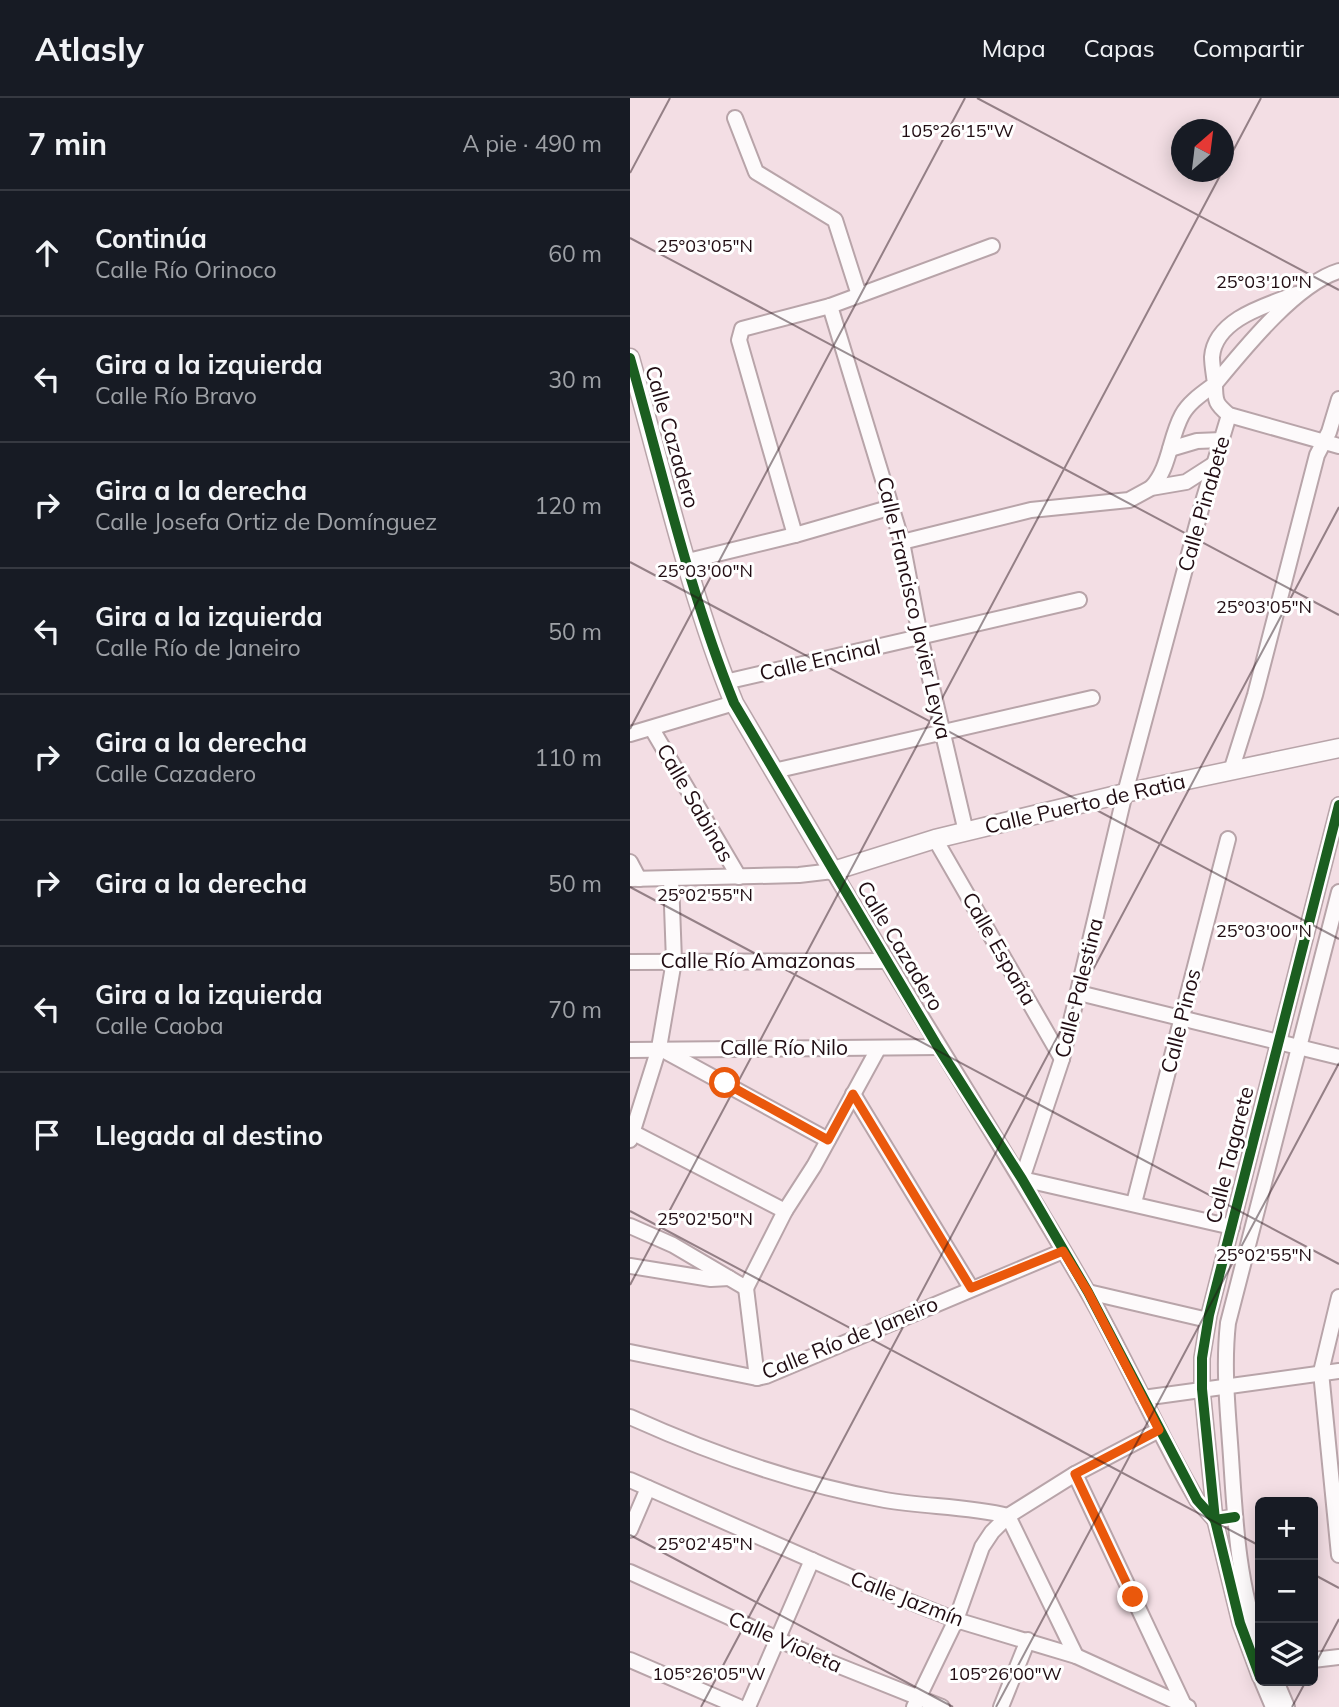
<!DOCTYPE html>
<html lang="es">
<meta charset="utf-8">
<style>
body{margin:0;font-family:Mulish,sans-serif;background:#242831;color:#f1f3f6}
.controls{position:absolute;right:21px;bottom:21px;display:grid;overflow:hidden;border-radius:10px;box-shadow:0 4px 18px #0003}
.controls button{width:63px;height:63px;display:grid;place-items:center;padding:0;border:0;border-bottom:2px solid #363941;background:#171b24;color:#f1f3f6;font:35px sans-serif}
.compass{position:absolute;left:541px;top:21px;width:63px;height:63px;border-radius:50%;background:#171b24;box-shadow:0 4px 18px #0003;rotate:28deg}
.stop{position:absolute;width:21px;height:21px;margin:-16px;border:5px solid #ea580c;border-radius:50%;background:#fff}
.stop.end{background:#ea580c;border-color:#fff;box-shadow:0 2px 7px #0008}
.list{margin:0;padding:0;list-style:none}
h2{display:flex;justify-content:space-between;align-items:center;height:91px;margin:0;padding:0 28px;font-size:30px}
h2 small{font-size:23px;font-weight:400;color:#9ea1a6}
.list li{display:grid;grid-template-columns:46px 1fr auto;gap:21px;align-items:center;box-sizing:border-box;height:126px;padding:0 28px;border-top:2px solid #363941}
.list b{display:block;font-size:26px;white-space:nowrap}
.list p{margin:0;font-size:23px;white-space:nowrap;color:#9ea1a6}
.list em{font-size:23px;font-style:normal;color:#9ea1a6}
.icon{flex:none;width:38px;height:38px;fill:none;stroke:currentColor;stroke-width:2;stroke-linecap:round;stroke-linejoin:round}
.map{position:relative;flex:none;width:709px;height:1609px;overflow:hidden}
header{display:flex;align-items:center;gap:42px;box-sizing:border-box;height:98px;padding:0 35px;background:#171b24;border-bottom:2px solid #363941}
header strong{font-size:33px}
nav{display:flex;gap:38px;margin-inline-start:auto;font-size:24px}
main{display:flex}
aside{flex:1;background:#171b24}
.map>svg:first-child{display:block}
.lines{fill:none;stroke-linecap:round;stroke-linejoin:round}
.minor-casing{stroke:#b8a4a9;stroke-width:18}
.tertiary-casing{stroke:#b8a4a9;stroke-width:21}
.minor{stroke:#fdfafb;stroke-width:14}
.tertiary{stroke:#fdfafb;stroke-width:18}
.cycleway-casing{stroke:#fff;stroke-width:15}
.cycleway{stroke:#1b5e20;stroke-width:10}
.route{stroke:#ea580c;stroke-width:9}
.ticks{fill:none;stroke:#210d13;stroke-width:2;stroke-opacity:0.45}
.labels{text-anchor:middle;stroke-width:6;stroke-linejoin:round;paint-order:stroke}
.street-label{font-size:21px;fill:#210d13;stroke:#fff}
.ticks-label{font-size:18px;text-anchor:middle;fill:#210d13;stroke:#fff;stroke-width:6;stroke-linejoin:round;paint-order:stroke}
</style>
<header>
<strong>Atlasly</strong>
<nav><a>Mapa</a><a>Capas</a><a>Compartir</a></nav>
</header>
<main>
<aside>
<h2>7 min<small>A pie · 490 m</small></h2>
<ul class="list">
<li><svg class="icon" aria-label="ahead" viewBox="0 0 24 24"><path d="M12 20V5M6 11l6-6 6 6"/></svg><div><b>Continúa</b><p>Calle Río Orinoco</p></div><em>60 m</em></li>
<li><svg class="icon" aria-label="left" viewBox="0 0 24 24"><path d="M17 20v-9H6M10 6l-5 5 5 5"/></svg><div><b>Gira a la izquierda</b><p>Calle Río Bravo</p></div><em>30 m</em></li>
<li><svg class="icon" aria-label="right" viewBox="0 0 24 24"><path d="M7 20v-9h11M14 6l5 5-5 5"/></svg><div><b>Gira a la derecha</b><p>Calle Josefa Ortiz de Domínguez</p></div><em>120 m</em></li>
<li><svg class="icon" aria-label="left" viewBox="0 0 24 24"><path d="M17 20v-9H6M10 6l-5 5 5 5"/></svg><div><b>Gira a la izquierda</b><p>Calle Río de Janeiro</p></div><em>50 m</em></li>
<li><svg class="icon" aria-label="right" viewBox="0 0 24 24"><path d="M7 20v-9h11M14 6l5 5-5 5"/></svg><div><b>Gira a la derecha</b><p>Calle Cazadero</p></div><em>110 m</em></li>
<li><svg class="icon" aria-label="right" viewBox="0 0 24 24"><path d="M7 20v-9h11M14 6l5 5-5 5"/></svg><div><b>Gira a la derecha</b></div><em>50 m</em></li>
<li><svg class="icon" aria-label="left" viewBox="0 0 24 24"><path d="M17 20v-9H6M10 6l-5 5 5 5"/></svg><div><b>Gira a la izquierda</b><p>Calle Caoba</p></div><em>70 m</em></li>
<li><svg class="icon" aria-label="arrive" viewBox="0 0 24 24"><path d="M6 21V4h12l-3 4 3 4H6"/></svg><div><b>Llegada al destino</b></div></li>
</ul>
</aside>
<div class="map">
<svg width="709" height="1609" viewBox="0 0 709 1609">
<rect width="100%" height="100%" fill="#f3dee4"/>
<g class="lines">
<g class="minor-casing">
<g id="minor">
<path d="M105 20 126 74 205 122 229 197"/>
<path d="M709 173C666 186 614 251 585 286 585 304 586 306 599 317L709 348"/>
<path d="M200 208 272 444 290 538 336 734"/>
<path d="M540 351 567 343 592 342"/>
<path d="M521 390C540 370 539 341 552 317 559 304 573 295 585 286 584 277 582 267 582 259 585 221 637 207 666 196"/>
<path d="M165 437 109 242 112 231 200 208 362 148"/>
<path d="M272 444 401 412 499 402 521 390 556 384 584 366"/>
<path d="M58 463 165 437 262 409"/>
<path d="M95 584 449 502"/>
<path d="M22 631 109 779"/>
<path d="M0 636 104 605"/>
<path d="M144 673 462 600"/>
<path d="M601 673 625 597 687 357 699 334 709 301"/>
<path d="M305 741 432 961"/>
<path d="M0 764 9 781"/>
<path d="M0 781 169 777 203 773C286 913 374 1050 456 1191 496 1260 527 1334 567 1402L585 1422 605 1419"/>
<path d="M0 864 256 863"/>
<path d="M449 895 709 959"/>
<path d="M0 952 308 949"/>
<path d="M33 952 198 1042"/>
<path d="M223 996 341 1190"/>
<path d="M0 1033 155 1113"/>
<path d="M0 1042 29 950 44 863 41 781"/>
<path d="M392 1081 432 961 495 695 574 400 599 317"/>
<path d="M392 1081 602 1129"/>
<path d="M504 1105 598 741"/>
<path d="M0 1128 43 1147 116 1190"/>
<path d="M0 1168 81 1181 99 1180"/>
<path d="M116 1190 155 1113 184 1068 248 951"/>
<path d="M116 1190 127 1280"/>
<path d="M458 1194 578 1222"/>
<path d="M709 1199 691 1274 709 1457"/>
<path d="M0 1254 127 1280 136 1278 433 1153"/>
<path d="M513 1300 709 1273"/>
<path d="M0 1319C82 1356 166 1386 255 1402 296 1409 338 1408 378 1418L446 1558"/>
<path d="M445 1376 554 1607"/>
<path d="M0 1382 243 1489 326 1522 446 1558 558 1609"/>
<path d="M0 1432 18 1390"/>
<path d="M0 1474 187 1559 312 1609"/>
<path d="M630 1545C608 1487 605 1421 601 1359 598 1314 593 1270 598 1225L709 794"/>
<path d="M0 1562 109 1609"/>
<path d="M683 1562 709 1559"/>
<path d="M630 1579 610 1525 585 1422 572 1291V1260L579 1217 709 707"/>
<path d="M632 1583 643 1609"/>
<path d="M646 1583 657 1609"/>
<path d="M118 1609 182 1462"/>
<path d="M284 1609 326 1522 352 1449 362 1434 378 1418 445 1376 529 1332"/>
<path d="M371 1609 398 1542"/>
</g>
</g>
<g class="tertiary-casing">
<path id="tertiary" d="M0 260C32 373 60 497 104 605L203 773 305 741 495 695 709 650"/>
</g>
<use href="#minor" class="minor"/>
<use href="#tertiary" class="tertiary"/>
<g class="cycleway-casing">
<g id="cycleway">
<path d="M0 260C32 373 60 497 104 605L308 949 392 1081 458 1194 567 1402 585 1422 605 1419"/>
<path d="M630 1579 610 1525 585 1422 572 1291V1260L579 1217 709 707"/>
</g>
</g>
<use href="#cycleway" class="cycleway"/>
</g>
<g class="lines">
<path class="route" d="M95 985 198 1042 223 996 341 1190 433 1153 458 1194 529 1332 445 1376 503 1499"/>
</g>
<path class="ticks" d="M347 0 709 192M594 70 631 0M0 75 40 0M0 140 709 517M0 464 709 841M0 631 335 0M0 789 709 1166M0 1113 630 1448M0 1187 592 74M0 1437 323 1609M683 1476 709 1490M683 1570 709 1521M71 1609 709 409M366 1609 709 965M662 1609 676 1583"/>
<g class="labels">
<g class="street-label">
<text transform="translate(42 339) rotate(74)" y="7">Calle Cazadero</text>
<text transform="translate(574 406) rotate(-74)" y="7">Calle Pinabete</text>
<text transform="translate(284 510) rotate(77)" y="7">Calle Francisco Javier Leyva</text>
<text transform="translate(190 562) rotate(-13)" y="7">Calle Encinal</text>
<text transform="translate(65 705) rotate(60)" y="7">Calle Sabinas</text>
<text transform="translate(455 706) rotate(-13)" y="7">Calle Puerto de Ratia</text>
<text transform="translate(270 848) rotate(59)" y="7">Calle Cazadero</text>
<text transform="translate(369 851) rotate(60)" y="7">Calle España</text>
<text x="128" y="870">Calle Río Amazonas</text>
<text transform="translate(449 890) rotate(-76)" y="7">Calle Palestina</text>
<text transform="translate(551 923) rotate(-76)" y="7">Calle Pinos</text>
<text x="154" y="957">Calle Río Nilo</text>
<text transform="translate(600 1057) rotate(-76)" y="7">Calle Tagarete</text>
<text transform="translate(220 1240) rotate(-22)" y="7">Calle Río de Janeiro</text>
<text transform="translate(277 1501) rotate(21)" y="7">Calle Jazmín</text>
<text transform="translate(155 1544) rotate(24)" y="7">Calle Violeta</text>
</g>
</g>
<g class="ticks-label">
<text x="327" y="39">105°26'15"W</text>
<text x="75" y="154">25°03'05"N</text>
<text x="634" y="190">25°03'10"N</text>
<text x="75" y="479">25°03'00"N</text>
<text x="634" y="515">25°03'05"N</text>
<text x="75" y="803">25°02'55"N</text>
<text x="634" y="839">25°03'00"N</text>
<text x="75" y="1127">25°02'50"N</text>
<text x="634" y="1163">25°02'55"N</text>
<text x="75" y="1452">25°02'45"N</text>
<text x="79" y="1582">105°26'05"W</text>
<text x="375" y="1582">105°26'00"W</text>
</g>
</svg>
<div class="controls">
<button>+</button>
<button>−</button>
<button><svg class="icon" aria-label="layers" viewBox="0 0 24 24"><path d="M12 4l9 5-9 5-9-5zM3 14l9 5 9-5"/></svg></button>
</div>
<svg class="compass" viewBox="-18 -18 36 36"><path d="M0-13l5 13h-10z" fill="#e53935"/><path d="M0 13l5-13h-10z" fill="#9ea1a6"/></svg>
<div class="stop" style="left:95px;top:985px"></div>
<div class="stop end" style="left:503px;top:1499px"></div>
</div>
</main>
